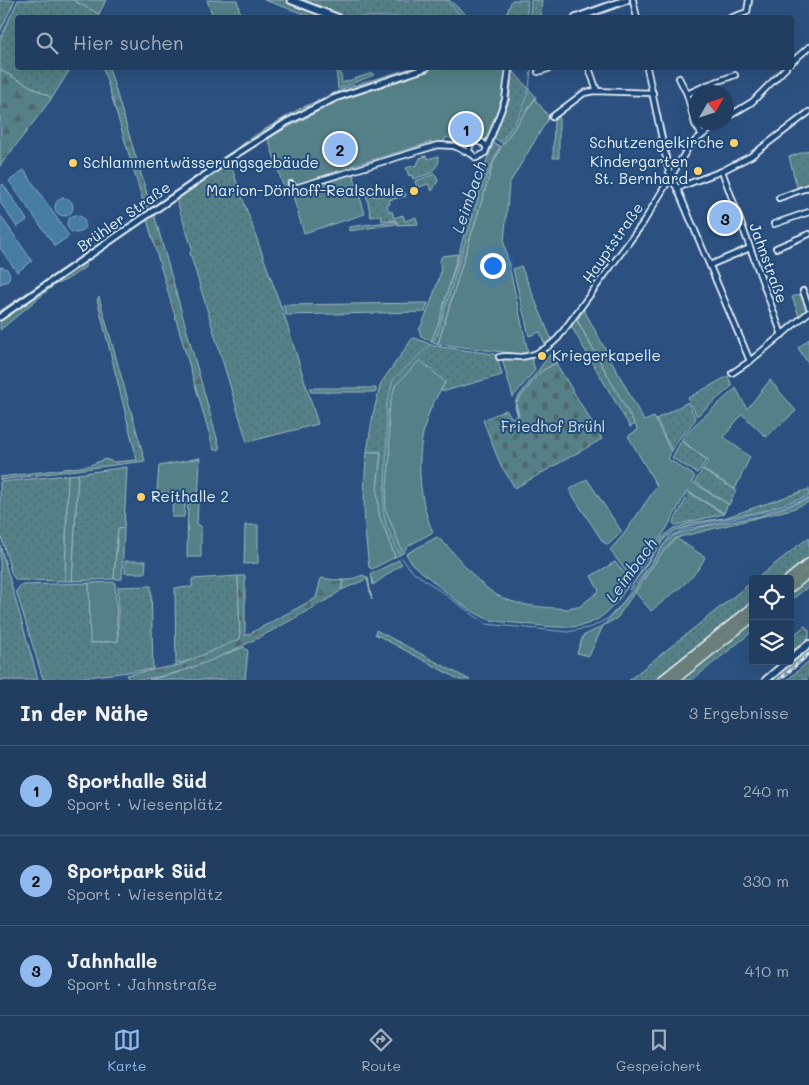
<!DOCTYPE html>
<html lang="de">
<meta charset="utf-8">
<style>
body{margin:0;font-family:Mali,sans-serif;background:#294466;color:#f1f3f6}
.controls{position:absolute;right:15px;bottom:15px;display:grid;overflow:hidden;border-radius:5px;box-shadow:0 5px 20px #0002}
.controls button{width:45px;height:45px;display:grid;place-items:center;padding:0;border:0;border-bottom:1px solid #3e5675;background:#213d60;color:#f1f3f6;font:25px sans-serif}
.compass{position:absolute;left:689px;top:85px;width:45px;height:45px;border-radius:50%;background:#213d60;box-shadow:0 5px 20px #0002;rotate:51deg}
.you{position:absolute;left:492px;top:265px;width:18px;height:18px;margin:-12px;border:4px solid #fff;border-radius:50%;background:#1a73e8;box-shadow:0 0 0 8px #1a73e833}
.badge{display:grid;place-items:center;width:32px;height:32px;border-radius:50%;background:#90b9f0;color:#111;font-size:16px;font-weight:700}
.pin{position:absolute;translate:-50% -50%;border:2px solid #fff;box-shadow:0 1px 5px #0006}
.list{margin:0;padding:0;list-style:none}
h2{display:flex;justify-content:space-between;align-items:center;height:65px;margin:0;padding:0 20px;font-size:21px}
h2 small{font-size:16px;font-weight:400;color:#a2aebd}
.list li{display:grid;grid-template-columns:32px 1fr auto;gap:15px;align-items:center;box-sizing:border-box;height:90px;padding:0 20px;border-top:1px solid #3e5675}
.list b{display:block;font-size:19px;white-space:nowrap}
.list p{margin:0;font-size:16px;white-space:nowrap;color:#a2aebd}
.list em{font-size:16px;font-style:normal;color:#a2aebd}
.icon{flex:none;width:28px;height:28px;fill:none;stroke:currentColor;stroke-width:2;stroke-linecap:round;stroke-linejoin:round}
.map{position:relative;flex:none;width:809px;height:680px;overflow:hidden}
.search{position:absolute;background:#213d60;box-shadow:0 5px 20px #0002;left:15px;right:15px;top:15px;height:55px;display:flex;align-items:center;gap:12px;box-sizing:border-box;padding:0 18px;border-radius:5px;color:#a2aebd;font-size:19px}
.sheet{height:335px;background:#213d60}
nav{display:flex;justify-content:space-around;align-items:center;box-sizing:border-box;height:70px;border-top:1px solid #3e5675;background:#213d60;font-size:14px;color:#a2aebd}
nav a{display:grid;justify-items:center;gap:2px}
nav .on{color:#90b9f0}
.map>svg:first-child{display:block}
.grass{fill:url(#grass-dots);stroke:#9eb8c0}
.forest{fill:url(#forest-firs);stroke:#9eb8c0}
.cemetery{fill:url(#cemetery-stones);stroke:#9eb8c0}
.garden{fill:#558088;stroke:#9eb8c0}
.water{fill:#467da3;stroke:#87abc5}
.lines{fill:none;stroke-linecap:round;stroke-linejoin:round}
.stream{stroke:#87abc5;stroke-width:1}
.minor-casing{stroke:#e8f1f8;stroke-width:8}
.tertiary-casing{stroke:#e8f1f8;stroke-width:9}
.secondary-casing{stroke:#e8f1f8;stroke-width:10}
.motorway-casing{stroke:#e8f1f8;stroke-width:11}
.minor{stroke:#1f4a7a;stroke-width:4.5}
.tertiary{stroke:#1f4a7a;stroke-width:5}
.secondary{stroke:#1f4a7a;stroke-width:6}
.motorway{stroke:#6b7f7c;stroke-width:8}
.rail-casing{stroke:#e8f1f8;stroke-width:3}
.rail{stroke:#1f4a7a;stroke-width:1;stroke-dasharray:4;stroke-linecap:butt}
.poi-dot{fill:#ffd166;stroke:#1f4a7a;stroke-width:2}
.labels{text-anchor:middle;stroke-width:4;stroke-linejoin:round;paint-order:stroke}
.poi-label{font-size:15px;fill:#e8f1f8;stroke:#1f4a7a;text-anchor:end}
.street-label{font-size:15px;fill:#e8f1f8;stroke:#1f4a7a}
.park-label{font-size:15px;fill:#d2e0e7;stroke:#1f4a7a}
.water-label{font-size:16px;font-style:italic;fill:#d0e0eb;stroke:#1f4a7a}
</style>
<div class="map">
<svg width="809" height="680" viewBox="0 0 809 680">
<defs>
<pattern id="grass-dots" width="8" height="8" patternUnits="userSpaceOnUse" patternTransform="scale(1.25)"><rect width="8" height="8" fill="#558088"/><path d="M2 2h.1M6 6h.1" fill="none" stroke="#4e676c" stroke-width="1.8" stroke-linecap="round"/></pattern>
<pattern id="forest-firs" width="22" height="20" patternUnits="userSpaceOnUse" patternTransform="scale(1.25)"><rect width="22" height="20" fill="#558088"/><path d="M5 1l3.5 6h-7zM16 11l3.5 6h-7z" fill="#4e676c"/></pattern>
<pattern id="cemetery-stones" width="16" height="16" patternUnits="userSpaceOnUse" patternTransform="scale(1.25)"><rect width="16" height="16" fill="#558088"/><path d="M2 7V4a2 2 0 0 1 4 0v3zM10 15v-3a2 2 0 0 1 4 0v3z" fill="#4e676c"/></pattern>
</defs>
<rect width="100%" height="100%" fill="#2c5180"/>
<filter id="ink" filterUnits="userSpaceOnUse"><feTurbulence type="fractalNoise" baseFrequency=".02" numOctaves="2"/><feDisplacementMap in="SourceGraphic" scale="10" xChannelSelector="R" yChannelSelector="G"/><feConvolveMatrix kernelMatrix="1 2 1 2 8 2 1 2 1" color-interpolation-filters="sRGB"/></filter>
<g filter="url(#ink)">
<g class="grass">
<path d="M0 0H15L0 32Z"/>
<path d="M18 0H73L99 14 98 18H18V68H71L52 98 0 70V39Z"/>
<path d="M264 0H282L328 17H313Z"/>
<path d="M296 0H449L469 17H344Z"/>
<path d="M512 0H528L527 17H505Z"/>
<path d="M531 0H542L541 17H530Z"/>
<path d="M336 68H340L342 83 372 73 374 75 338 89Z"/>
<path d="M412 68H419L327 99 299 112 268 130 152 210 123 227 257 134 299 109 345 88Z"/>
<path d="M513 71 536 97 503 144 492 136 509 102Z"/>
<path d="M335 100 336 102 283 131 282 128Z"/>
<path d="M494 143 501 147 493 164 438 344 431 341 457 262 475 189Z"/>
<path d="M809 150V183L797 187 789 157Z"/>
<path d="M426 156 428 159 438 156 439 162 432 173 413 179 412 175 409 176 406 168 417 165 420 158Z"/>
<path d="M230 163 285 318 318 424 247 442 190 253 192 248 176 199Z"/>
<path d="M435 174 438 181 432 191 428 184 417 188 415 181Z"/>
<path d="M403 188 406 196 389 200 390 204 387 205 389 212 392 211 394 218 403 215 405 221 416 217 418 224 398 225 395 220 382 221 381 215 371 217 366 194 372 192 373 196 377 197Z"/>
<path d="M115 233 113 236 0 315V311Z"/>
<path d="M84 261 87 266 66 280 45 289Z"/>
<path d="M802 294 809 308 799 316 792 297Z"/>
<path d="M99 297 145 461 0 480V477L88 466 105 459 114 462 137 460 97 299Z"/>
<path d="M576 319 635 424 630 427 571 326Z"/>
<path d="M415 338 434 346 494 354 497 358 502 375 445 391 441 390 445 382 390 455 386 508 403 553 395 557 379 515 377 489 381 452H367L373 414 381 383 412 339Z"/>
<path d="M551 353 557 362 540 372 516 403 518 416 515 407 516 400Z"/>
<path d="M728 376 732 386 697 416 688 398Z"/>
<path d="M310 388H376V392H311Z"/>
<path d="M688 402 696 419 678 440 672 451 656 419Z"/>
<path d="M681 441 707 460 697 473 672 458Z"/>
<path d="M127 467 124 528H118L114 579 72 581 78 474Z"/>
<path d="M702 470 736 490 729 505 695 482Z"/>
<path d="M68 475 65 581 16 580 12 575 0 533V482Z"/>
<path d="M809 489V496L763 511 693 525 673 532 665 538 629 590 663 537 672 529 690 523 724 518Z"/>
<path d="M689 493 724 514 675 525 673 523Z"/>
<path d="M809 499V502L792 509 676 538 661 554 617 618 603 626 634 590 664 544 674 535 700 527 759 516Z"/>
<path d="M809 537V558L783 579H756Z"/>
<path d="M0 545 38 679V680H0Z"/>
<path d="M363 575 368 578 372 600 367 579 341 590 343 581 336 580H349Z"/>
<path d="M238 576 240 639 199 658 176 664 175 588 192 587V579Z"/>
<path d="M809 578V586L790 601V593Z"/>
<path d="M753 581V602L655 680H629Z"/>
<path d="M89 583 91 643 118 641V587L151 586 153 669 62 680 43 679 16 591 21 585Z"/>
<path d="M753 623V631L692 680H681Z"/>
<path d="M376 630 470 680H460L375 634Z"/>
<path d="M809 646V651L775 680H768Z"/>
<path d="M244 647 248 651 245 680H149L180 672Z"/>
<path d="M809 661V677L806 680H787Z"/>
</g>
<g class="forest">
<path d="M103 68H109L150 204 145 208Z"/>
<path d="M0 70 52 98 0 166Z"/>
<path d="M154 214 220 449 214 450 147 220Z"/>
<path d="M53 286 0 330V320Z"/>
<path d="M399 560 402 564 373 585 371 574Z"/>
<path d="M238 576H245V636L316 598 321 578 343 581 341 590 332 597C276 628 194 680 129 680L126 675 179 665 240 639Z"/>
<path d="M805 626 809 631V638L790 654V638Z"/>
</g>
<path class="cemetery" d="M556 363 602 439 515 488 500 464 483 420 506 410 512 418 519 415 516 403 540 372Z"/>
<g class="garden">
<path d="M73 0H106L99 14Z"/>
<path d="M207 0H237L241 17H213Z"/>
<path d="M431 68H508L503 99 488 139 473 140 461 143 446 137 444 142 433 145 432 142 351 166 365 214 304 233 291 190 285 192 268 138 336 102 381 84Z"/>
<path d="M535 99 549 117 509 184 504 243 528 352 519 354 438 344 493 164 501 147Z"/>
<path d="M559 114V158H553L554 118Z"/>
<path d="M396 221V224L349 231V227Z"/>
<path d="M458 254 439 322 431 341 421 336 419 330C428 313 434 292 440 275 442 267 438 262 442 256Z"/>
<path d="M521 266 552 341 545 345 540 332 529 336 513 269Z"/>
<path d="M428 303 425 312 286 315 283 305Z"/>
<path d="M584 310 644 421 654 417 671 452 668 459 695 476 692 482 728 504 724 513 687 491 667 528 638 571 632 575 628 574 610 550 624 534 657 486 628 436 638 430 577 320Z"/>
<path d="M809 339V365L798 348Z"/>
<path d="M531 356 535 370 513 397 502 359 505 357Z"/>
<path d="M420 360 445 382C440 392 434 400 430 410 415 447 417 497 433 532L408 546 403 553 385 508 390 455 388 413 395 386Z"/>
<path d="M770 380 796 411 766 437 742 414 724 437 750 457 735 489 702 469 709 461 681 440 690 429 736 388 747 409Z"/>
<path d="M367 452H381L377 489 379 515 395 557 372 569 369 567C364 527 362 493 367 452Z"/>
<path d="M200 458 197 525 201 526V557H187L188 494H186L184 517H172L173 493 157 492 159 466Z"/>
<path d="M78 474 72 581H65L68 475Z"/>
<path d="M587 479 622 532 608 545 603 542 569 490Z"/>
<path d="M245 525H258V563L244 564Z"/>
<path d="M118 528H124L122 579H114Z"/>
<path d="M437 537C456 552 469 575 488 589 510 607 543 607 569 609L571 607H579L599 591 591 576 615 562 631 581C599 633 580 630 524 624 512 622 495 623 483 617 458 605 435 582 413 565L406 554Z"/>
<path d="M676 538 705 557C696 579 669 596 651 611L635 592 661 554Z"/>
<path d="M125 561H146L145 573H125Z"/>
<path d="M115 582 118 641 90 643 89 583Z"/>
<path d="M603 626 589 656 577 653 583 636Z"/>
</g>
<g class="water">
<path d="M24 170 69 236 55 246 9 181Z"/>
<path d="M3 184 27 220 17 227 0 202V187Z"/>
<circle cx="64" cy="207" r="9"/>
<path d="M0 215 32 261 17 272 0 248Z"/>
<circle cx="76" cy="224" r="9"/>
<path d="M0 267 7 269 10 275 8 281 0 284Z"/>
</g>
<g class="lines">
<g class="stream">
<path d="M446 0 460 15"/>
<path d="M535 9 536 0"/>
<path d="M501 142C521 114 529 103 531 68"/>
<path d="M432 342 437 335 482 187 500 145"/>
<path d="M400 555 386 525 383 511 387 449 386 407 393 380 430 345"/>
<path d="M402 558 411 570 486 624 568 632 592 627 608 618 621 605 670 536 686 529 769 511 809 498"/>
</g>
<g class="minor-casing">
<g id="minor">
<path d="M633 0 637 18"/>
<path d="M730 18 747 12 749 0"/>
<path d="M792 62 809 47"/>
<path d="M589 68 597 91"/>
<path d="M647 68 669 172 673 175"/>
<path d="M538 72 551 68"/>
<path d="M679 78 687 94"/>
<path d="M707 85 735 75"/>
<path d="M552 117 584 93 594 91 653 93"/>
<path d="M726 118 752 102 786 68"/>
<path d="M702 135 695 124 687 94 707 85 710 92"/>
<path d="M486 147 483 143 475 141 470 145 469 151 476 158 485 153 505 100 509 68"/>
<path d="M722 171 782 335"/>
<path d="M671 178 677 188 750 361"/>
<path d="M291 184 292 188H295L438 145 454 146 471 154"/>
<path d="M677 188 722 171 751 156 809 112"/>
<path d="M779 198 809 187"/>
<path d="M774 224 809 212"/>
<path d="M776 248 809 234"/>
<path d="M710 265 750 248"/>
<path d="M803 291 809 307"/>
<path d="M499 357C506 355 513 357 520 357 534 356 548 348 558 338L643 223 688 148 696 140 719 122"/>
<path d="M732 373 750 361 809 312"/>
</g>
</g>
<g class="tertiary-casing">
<path id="tertiary" d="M0 317 230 158 287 122 335 98 426 68"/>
</g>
<g class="secondary-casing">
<g id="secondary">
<path d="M291 0 338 18"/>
<path d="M576 18 626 0"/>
<path d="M790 659 809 644"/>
<path d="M766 680 788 661"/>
</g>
</g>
<g class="motorway-casing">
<g id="motorway">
<path d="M789 579 809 563"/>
<path d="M790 588 809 573"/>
<path d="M662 680 753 607"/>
<path d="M674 680 753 617"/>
</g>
</g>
<use href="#minor" class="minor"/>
<use href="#tertiary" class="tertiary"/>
<use href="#secondary" class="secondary"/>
<use href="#motorway" class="motorway"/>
<g class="rail-casing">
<path id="rail" d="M779 680 809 654"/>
</g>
<use href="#rail" class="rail"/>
</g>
</g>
<g class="poi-dot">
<circle cx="734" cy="143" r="5"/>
<circle cx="73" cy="163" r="5"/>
<circle cx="698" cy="171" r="5"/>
<circle cx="414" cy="191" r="5"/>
<circle cx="542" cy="356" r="5"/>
<circle cx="141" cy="497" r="5"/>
</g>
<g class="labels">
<g class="poi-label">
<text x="724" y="148">Schutzengelkirche</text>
<text x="688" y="167">Kindergarten<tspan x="688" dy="17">St. Bernhard</tspan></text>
<text x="83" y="168" text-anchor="start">Schlammentwässerungsgebäude</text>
<text x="404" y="196">Marion-Dönhoff-Realschule</text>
<text x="552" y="361" text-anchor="start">Kriegerkapelle</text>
<text x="151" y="502" text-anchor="start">Reithalle 2</text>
</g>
<g class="street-label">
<text transform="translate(124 217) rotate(-35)" y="5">Brühler Straße</text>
<text transform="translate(613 243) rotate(-55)" y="5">Hauptstraße</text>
<text transform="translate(768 263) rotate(70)" y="5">Jahnstraße</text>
</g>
<g class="park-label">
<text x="553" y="432">Friedhof Brühl</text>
</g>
<g class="water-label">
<text transform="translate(469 197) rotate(-71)" y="6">Leimbach</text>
<text transform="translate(631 570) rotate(-54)" y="6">Leimbach</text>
</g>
</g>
</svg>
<div class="controls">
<button><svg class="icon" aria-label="locate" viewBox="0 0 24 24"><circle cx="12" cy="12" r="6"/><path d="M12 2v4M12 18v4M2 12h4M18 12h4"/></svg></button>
<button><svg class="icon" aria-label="layers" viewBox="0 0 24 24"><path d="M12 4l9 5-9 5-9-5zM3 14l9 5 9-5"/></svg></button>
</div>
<svg class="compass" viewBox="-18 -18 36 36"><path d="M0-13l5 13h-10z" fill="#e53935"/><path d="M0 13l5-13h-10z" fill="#a2aebd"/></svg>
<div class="you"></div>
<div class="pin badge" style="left:466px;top:129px">1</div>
<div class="pin badge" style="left:340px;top:149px">2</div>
<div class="pin badge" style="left:725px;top:218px">3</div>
<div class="search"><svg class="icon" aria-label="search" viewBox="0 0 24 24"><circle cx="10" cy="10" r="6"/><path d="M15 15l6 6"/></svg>Hier suchen</div>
</div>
<section class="sheet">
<h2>In der Nähe<small>3 Ergebnisse</small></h2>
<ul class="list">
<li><span class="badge">1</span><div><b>Sporthalle Süd</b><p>Sport · Wiesenplätz</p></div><em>240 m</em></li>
<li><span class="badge">2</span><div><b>Sportpark Süd</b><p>Sport · Wiesenplätz</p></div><em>330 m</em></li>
<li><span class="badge">3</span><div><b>Jahnhalle</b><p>Sport · Jahnstraße</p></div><em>410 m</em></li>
</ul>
</section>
<nav>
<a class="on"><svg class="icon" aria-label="map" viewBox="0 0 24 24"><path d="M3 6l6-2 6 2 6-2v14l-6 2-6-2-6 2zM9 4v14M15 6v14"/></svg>Karte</a>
<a><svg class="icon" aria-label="directions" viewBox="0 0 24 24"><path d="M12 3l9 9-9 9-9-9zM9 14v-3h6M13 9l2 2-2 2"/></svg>Route</a>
<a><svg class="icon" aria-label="saved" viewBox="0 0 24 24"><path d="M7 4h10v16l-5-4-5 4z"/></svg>Gespeichert</a>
</nav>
